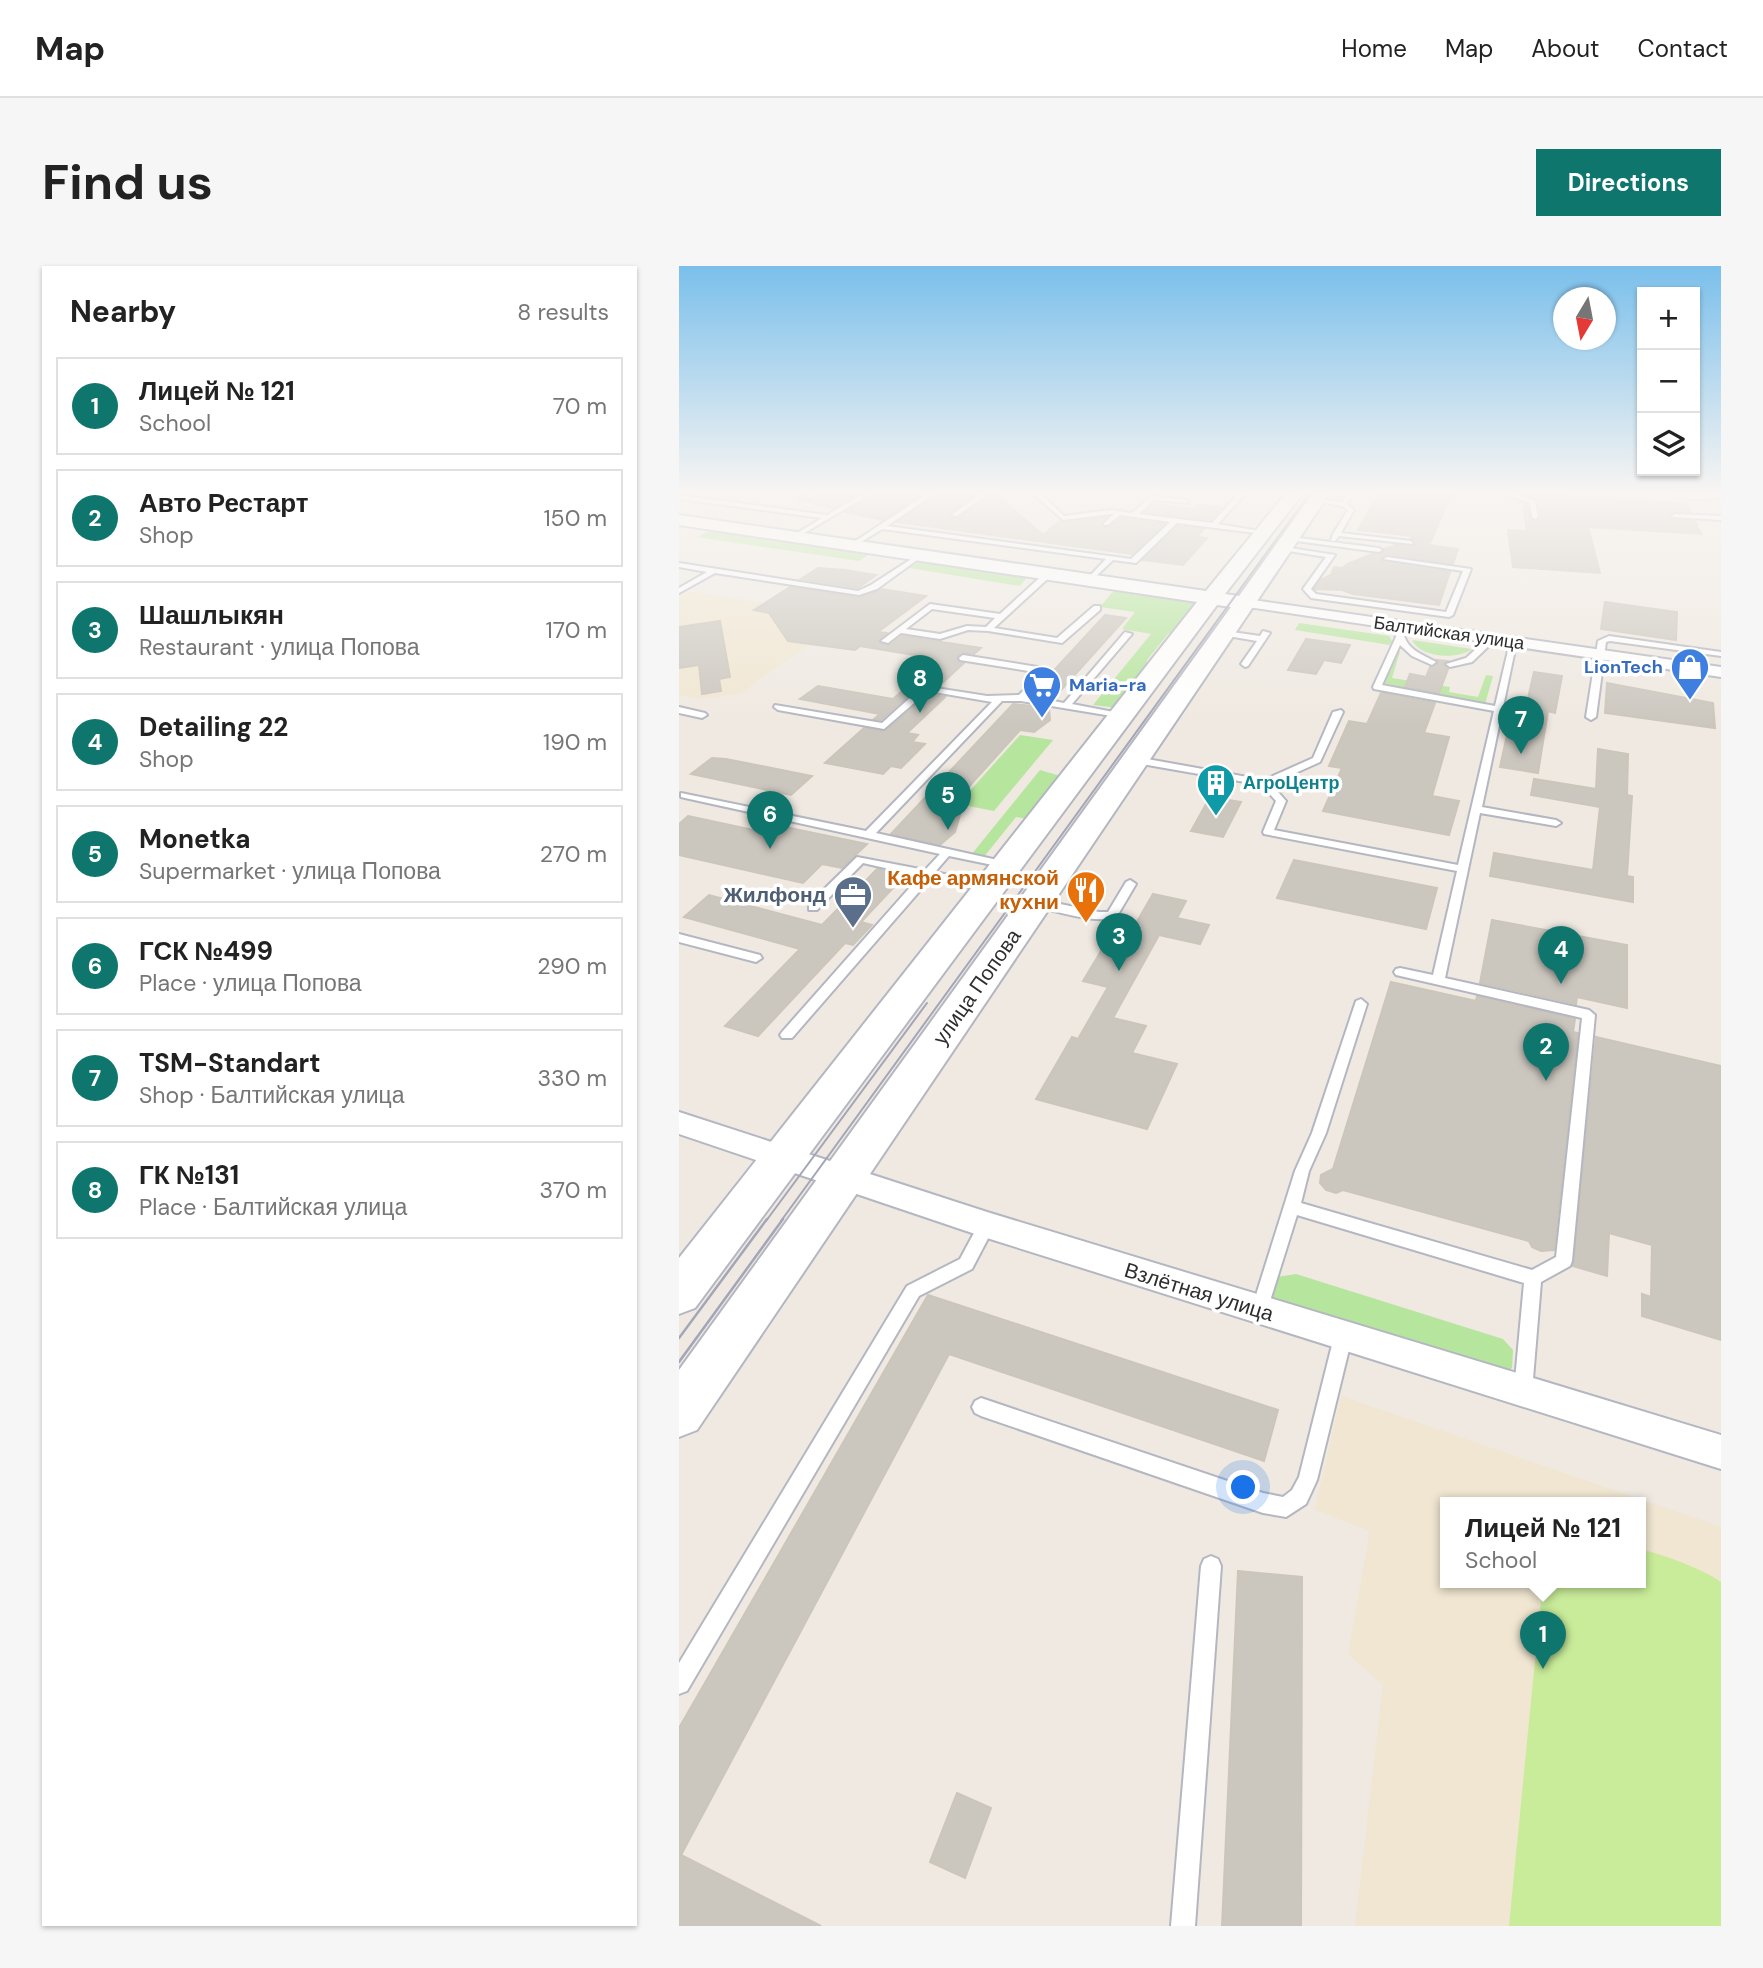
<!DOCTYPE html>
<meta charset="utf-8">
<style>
body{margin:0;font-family:"DM Sans",sans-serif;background:#f6f6f6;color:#222}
.controls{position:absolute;right:21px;top:21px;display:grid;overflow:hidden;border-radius:0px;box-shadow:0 2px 5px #0004}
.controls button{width:63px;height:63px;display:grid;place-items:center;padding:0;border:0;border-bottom:2px solid #e0e0e0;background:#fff;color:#222;font:35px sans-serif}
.compass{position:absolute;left:874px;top:21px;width:63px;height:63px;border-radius:50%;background:#fff;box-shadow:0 2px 5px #0004;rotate:190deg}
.you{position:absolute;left:565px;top:1222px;width:24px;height:24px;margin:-18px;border:5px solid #fff;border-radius:50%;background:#1a73e8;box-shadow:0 0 0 10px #1a73e833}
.badge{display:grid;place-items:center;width:46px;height:46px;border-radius:50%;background:#0f766e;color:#fff;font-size:23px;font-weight:700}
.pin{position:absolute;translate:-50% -58px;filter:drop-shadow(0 2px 4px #0008)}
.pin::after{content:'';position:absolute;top:37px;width:24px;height:21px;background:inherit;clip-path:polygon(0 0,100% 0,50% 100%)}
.popup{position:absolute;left:761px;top:1231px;width:206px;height:91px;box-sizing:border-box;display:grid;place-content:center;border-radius:0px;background:#fff;filter:drop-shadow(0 2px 5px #0005);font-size:23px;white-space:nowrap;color:#767676}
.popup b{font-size:26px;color:#222}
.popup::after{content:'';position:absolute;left:50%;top:100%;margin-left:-14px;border:14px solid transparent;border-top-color:#fff}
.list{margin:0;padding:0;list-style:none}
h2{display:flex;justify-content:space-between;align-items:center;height:91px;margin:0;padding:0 28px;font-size:30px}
h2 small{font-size:23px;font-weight:400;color:#767676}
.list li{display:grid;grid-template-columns:46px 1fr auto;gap:21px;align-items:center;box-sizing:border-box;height:98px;margin:0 14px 14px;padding:0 14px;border:2px solid #e0e0e0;border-radius:0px}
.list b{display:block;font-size:26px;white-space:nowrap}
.list p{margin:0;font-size:23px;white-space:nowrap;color:#767676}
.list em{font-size:23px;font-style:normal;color:#767676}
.icon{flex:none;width:38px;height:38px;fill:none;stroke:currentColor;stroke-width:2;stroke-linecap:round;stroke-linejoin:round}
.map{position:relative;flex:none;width:1042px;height:1660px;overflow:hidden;border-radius:0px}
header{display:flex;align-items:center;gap:42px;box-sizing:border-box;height:98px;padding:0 35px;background:#fff;border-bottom:2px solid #e0e0e0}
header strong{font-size:33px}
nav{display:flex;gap:38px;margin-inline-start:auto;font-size:24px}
.intro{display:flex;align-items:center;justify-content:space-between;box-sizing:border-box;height:168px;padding:0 42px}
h1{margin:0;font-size:49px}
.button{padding:18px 32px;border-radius:0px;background:#0f766e;color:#fff;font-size:24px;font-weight:700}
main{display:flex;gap:42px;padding:0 42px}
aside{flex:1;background:#fff;border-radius:0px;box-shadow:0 2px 5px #0004}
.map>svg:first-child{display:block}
.education{fill:#f0e6d1;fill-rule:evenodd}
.green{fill:#b6e59e}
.pitch{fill:#c9ec9a}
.building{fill:#cbc7bf;stroke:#cbc5ba;stroke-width:2}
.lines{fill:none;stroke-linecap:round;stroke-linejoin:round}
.service-casing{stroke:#b4b7c1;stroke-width:4}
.minor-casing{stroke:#b4b7c1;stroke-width:4}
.secondary-casing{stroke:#b4b7c1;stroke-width:4}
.service{fill:#fff;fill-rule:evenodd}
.minor{fill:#fff;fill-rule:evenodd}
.secondary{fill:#fff;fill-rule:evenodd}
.tram-far1{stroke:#a3a6b8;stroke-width:2}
.tram{stroke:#a3a6b8;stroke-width:2.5}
.labels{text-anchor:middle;stroke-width:7;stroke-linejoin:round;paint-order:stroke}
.far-street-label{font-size:18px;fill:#2e2e2e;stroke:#fff}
.far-shop-label{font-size:18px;font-weight:bold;fill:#366cbe;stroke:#fff;text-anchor:end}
.far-culture-label{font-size:18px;font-weight:bold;fill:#0d838f;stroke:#fff;text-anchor:start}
.food-label{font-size:21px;font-weight:bold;fill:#c56008;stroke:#fff;text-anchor:end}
.service-label{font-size:21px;font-weight:bold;fill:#4e5e75;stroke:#fff;text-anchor:end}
.street-label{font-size:21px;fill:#2e2e2e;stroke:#fff}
</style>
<header>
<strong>Map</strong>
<nav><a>Home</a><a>Map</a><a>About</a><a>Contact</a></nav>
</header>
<div class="intro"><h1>Find us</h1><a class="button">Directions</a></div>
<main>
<aside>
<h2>Nearby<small>8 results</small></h2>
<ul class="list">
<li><span class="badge">1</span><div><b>Лицей № 121</b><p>School</p></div><em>70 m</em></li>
<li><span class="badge">2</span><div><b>Авто Рестарт</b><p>Shop</p></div><em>150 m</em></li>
<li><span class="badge">3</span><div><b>Шашлыкян</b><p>Restaurant · улица Попова</p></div><em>170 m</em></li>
<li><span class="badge">4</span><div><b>Detailing 22</b><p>Shop</p></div><em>190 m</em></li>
<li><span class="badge">5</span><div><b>Monetka</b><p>Supermarket · улица Попова</p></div><em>270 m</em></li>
<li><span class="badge">6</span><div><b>ГСК №499</b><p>Place · улица Попова</p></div><em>290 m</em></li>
<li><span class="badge">7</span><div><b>TSM-Standart</b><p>Shop · Балтийская улица</p></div><em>330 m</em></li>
<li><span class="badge">8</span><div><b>ГК №131</b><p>Place · Балтийская улица</p></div><em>370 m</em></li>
</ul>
</aside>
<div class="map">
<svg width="1042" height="1660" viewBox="0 0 1042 1660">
<rect width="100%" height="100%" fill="#efe9e1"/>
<g class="education">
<path d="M14 326 168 350 63 427 21 433 0 429V329Z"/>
<path d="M662 1130 1042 1261V1660H676L704 1419 669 1388 691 1265 636 1244ZM766 1237H962V1317H766Z"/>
</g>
<g class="green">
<path d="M33 264 192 287 180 295 17 271Z"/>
<path d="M244 294 349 310 341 320 230 302Z"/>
<path d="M436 323 512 334 518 337 507 358 489 368 468 394 467 409 439 442 414 439 472 368 443 363 456 346 421 341Z"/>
<path d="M620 357 710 370 713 375 711 379 616 364Z"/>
<path d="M733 374 793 383C779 394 741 392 733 374Z"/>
<path d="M718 384 721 386 713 412 771 421 770 426 799 431 807 409 814 410 806 438 704 417Z"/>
<path d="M341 469 374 474 315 545 279 538Z"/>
<path d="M361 504 385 511 354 554 337 551 304 592 292 589Z"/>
<path d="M617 1008 824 1073 834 1084 833 1102 821 1111 610 1045 592 1031 598 1011Z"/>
</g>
<path class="pitch" d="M962 1283C989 1291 1018 1300 1042 1316V1660H830L863 1323 866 1317H962Z"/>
<g class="building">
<path d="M120 227H127L125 231 131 235 141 227H179L154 242 119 233Z"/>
<path d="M196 227H241L243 228 204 254 166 246Z"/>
<path d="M267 227H297L272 246V252H280L315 227 364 269 381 255 384 257 428 251 422 257 425 262 431 261 442 252 485 258 453 288 219 256 258 230Z"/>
<path d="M700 227H773L750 279 779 283 774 298 708 288 701 292 704 296 771 306 760 339 674 328 663 324 635 323 641 314 652 309 655 301 664 302 668 298 693 288H701L705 283 716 279 736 280V277L732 272 736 270 679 264Z"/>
<path d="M842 227 1008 238 1012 246 995 245 990 251 1016 255 1022 268 909 261 921 307 834 301 829 264 848 265 844 237 849 239 852 253 857 255 862 251 859 235Z"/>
<path d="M473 238 517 243 521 239 543 241 532 254 466 246Z"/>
<path d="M499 260 525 263 518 271 528 272 504 299 464 294Z"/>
<path d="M139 302 167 304 197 309 179 322 122 313Z"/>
<path d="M111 321 180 332 203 323 247 330 199 366 208 367 200 376 211 379 223 370 302 382 295 388 282 387 278 393 285 397 260 420 242 418 202 454 195 453 201 448 121 433 139 420 214 433 259 393 181 380 176 384 109 375 90 347 75 344Z"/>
<path d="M926 336 998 346 997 374 922 363Z"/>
<path d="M426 349 447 352 375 432 353 428Z"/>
<path d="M41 355 51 411 40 413 42 425 23 428 20 399 0 402V361Z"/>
<path d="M627 373 671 379 662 397 645 394 637 408 609 404Z"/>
<path d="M758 394 768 395 764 398 769 403 760 427 726 421 731 408 747 411 751 401 760 397Z"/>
<path d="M855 406 883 410 876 447 869 445 859 507 821 501 828 469 840 471Z"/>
<path d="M928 417 1034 437 1036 462 926 447Z"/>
<path d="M702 427 756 437 745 467 770 471 753 530 780 535 770 569 644 545 663 502 650 500 670 455 688 458Z"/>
<path d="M250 428 266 431 228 467 239 469 233 476 246 478 222 502 212 500 204 508 146 497 185 462 207 465Z"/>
<path d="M334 438 370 442 371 454 355 466 341 464 267 546 281 549 276 566 261 579 212 568Z"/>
<path d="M919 483 949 488 948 529 953 530 948 610 954 611V636L811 610 815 587 914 604 921 541 852 529 855 513 917 523Z"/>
<path d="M33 492 47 493 133 510 112 529 12 508Z"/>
<path d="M531 531 562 536 544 571 512 565Z"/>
<path d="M9 550 88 567 97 559 188 578 163 602 143 598 124 617 0 589V558Z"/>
<path d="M615 594 758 622 747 663 598 632Z"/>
<path d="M198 603 226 609 182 656 193 659 174 679 166 677 79 770 46 760 121 683 5 651 30 629 143 659Z"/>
<path d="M474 628 507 635 498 652 530 659 521 678 480 669 434 752 467 760 453 787 498 798 468 863 357 833 393 771 399 773 429 721 404 715 431 670 448 673Z"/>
<path d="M813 654 948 679V742L898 731 897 738 801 717Z"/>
<path d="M712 716 797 735 798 730 896 753 894 766 899 767 875 984 862 985 853 981 850 975 664 924 657 927 647 924 641 917 642 909 654 903Z"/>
<path d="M917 771 1042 800V1074L963 1050V1028L972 1031 973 979 930 967 928 1010 894 1000Z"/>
<path d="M249 1029 599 1144 585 1195 270 1088 2 1589 142 1660H0V1462Z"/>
<path d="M559 1305 623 1311 622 1660H543Z"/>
<path d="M278 1527 312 1542 286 1612 251 1596Z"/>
</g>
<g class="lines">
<g class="service-casing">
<g id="service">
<path d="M130 227H138L131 232 128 230Z"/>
<path d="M185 227H193L117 272 115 269 143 252 0 233V229L148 249Z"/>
<path d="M249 227H257L208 260 452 293 491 256 441 249 429 259H425V257L435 248H432L384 254 354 227H361L385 250 432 244 453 247 473 230 507 234 509 237 474 234 460 248 533 257 560 227H567L539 258 587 266 584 268 498 257 457 297 434 294 412 315 408 313 427 293 203 263 177 279 172 278Z"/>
<path d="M302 227H310L278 250H274V248Z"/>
<path d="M669 227H675L668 238 675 244 662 267 732 275 734 278 660 270 656 275H652L654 268 669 244 663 240 635 235 638 233 663 236Z"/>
<path d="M822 227H833L856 235 859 251 856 253 853 251 851 237Z"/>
<path d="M1031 228H1042V232L1029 231Z"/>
<path d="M995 248 1042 250V254L993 251Z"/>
<path d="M612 271 700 282 703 284 700 286 610 274Z"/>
<path d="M605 281 656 289 632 323 637 328 767 346 784 305 704 293 708 291 792 303 774 349 770 351 632 332 624 323 647 291 603 284Z"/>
<path d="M243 286 245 289 198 323 180 329 36 307 0 327V322L28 306 0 301V297L179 325 192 319Z"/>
<path d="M368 305 375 307 315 362 378 372 415 340H421V344L383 377 309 365 289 364 261 373 222 367 209 377 202 375 251 338 321 348ZM253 343 316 352 307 361 288 360 261 368 227 363Z"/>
<path d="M720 363 724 365C727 384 743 388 757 396L753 399 733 390 721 379 703 419 816 440 831 376 838 374 803 541 877 554 882 557 877 560 801 547 766 712 910 744 916 749 893 995 891 1000 862 1016 853 1125 850 1131 844 1134 838 1131 835 1125 845 1017 618 949 586 1051 580 1053 574 1051 572 1045 616 905 633 867 677 735 682 733 688 738 647 867 630 905 622 937 853 1004 877 991 903 752 717 709 715 706 717 703 721 702 754 709 778 605 585 568 584 566 597 535 583 519 457 497 452 494 457 491 585 514 634 492 654 446 662 444 664 446 641 496 592 518 607 535 595 564 779 599 815 445 695 423 694 421 717 371 716 365Z"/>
<path d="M546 365 581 370 584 365 591 367 569 400 566 401 562 398 578 375 543 369V365Z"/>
<path d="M446 366 453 368 393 438 445 448V452L342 435H323L197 567 332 597V601L328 602 270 590 256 606 314 619V625L310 626 252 612 113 772H103L101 769 103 766 241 610 184 597 138 644H130V638L178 591 246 604 261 588 6 532 2 531V527L187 565 313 436 249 425 205 463 99 444 95 441 96 439 203 457 244 420 308 430 340 429 362 407 281 394 280 392 284 389 371 403V407L348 430 385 437Z"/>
<path d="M930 370 1042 386V390L931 375 927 376 917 451 912 454 907 451 919 375Z"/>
<path d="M810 371 817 373 793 396 771 401 767 398 787 392Z"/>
<path d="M0 441 26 447 28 449 23 452 0 447Z"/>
<path d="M451 614 457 618 437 652C412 657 382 646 357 641L351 637 357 633 420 646H429L447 616Z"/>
<path d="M0 668 81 689 83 692 77 696 0 676Z"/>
<path d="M308 952 314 954 316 959 293 1003 240 1030 8 1425 0 1428V1397L228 1020 281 993 302 954Z"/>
<path d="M664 1063 670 1065 673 1071 638 1214 627 1238 607 1251 584 1247 302 1150 296 1147 293 1141 296 1135 302 1132 584 1227 604 1231 613 1224 620 1211 655 1071 658 1065Z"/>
<path d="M532 1290 539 1293 542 1300 516 1660H492L522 1300 525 1293Z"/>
</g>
</g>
<g class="minor-casing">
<g id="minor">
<path d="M989 227H1035L1037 230C1027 236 999 233 989 227Z"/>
<path d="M567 333 1042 401V411L562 340 560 337Z"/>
<path d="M0 846 308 946 1042 1169V1203L308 972 0 868Z"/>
</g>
</g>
<g class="secondary-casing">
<path id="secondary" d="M607 227H624L546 328 560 330 634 227H651L18 1164 0 1171V1104L552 341 538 339 16 1042 0 1048V992L518 336 0 259V249L527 325Z"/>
</g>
<use href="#service" class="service"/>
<use href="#minor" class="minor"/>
<use href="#secondary" class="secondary"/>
<g class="tram-far1">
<path d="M87 955 248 737"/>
<path d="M102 955 631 227"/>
</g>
<g class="tram">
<path d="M0 1072 88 953"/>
<path d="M0 1096 104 953"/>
</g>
</g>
<linearGradient id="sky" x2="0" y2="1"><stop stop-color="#7abfeb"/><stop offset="0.49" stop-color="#f8f5f2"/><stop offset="1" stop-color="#f8f5f2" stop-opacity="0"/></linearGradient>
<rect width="1042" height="460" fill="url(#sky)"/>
<defs>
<g id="shop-pin" transform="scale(2.0125)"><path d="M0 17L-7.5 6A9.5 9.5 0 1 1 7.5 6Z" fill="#3f7fe0" stroke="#fff"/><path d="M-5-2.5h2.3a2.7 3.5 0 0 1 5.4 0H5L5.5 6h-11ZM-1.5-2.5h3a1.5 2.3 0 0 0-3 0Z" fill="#fff"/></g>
<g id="supermarket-pin" transform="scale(2.0125)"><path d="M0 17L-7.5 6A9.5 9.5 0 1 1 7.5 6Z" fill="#3f7fe0" stroke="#fff"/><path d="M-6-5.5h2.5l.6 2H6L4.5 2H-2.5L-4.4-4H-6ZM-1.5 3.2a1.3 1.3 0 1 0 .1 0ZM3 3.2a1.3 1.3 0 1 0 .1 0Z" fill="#fff"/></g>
<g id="building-pin" transform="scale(2.0125)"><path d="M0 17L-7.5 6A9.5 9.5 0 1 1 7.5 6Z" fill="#0f9aa8" stroke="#fff"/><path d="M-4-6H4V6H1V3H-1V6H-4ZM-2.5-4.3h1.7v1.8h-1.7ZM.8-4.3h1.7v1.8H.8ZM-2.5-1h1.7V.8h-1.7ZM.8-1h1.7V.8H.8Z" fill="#fff"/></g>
<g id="restaurant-pin" transform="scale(2.0125)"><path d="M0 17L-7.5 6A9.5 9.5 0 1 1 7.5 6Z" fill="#e8710a" stroke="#fff"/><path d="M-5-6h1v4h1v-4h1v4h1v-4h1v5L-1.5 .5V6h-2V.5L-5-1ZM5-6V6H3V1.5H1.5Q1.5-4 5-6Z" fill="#fff"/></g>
<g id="office-pin" transform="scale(2.0125)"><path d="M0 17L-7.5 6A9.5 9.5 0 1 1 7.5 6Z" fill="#5c6f8a" stroke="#fff"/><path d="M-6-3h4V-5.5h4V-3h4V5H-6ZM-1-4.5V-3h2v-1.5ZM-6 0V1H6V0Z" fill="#fff"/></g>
</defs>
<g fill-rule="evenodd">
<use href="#shop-pin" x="1011" y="401"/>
<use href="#supermarket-pin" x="363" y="419"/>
<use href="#building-pin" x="537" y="517"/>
<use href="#restaurant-pin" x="407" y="624"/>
<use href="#office-pin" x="174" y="629"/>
</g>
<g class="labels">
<g class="far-street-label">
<text transform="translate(770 367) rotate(8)" y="6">Балтийская улица</text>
</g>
<g class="far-shop-label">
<text x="984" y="407">LionTech</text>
<text x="390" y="425" text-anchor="start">Maria-ra</text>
</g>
<g class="far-culture-label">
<text x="564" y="523">АгроЦентр</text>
</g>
<g class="food-label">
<text x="380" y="619">Кафе армянской<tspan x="380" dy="24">кухни</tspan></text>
</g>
<g class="service-label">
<text x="147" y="636">Жилфонд</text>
</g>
<g class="street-label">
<text transform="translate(298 721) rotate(-55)" y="7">улица Попова</text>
<text transform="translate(520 1026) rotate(17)" y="7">Взлётная улица</text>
</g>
</g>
</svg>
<div class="controls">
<button>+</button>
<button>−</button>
<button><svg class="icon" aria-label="layers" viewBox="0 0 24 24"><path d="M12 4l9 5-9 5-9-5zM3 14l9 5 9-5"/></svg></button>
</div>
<svg class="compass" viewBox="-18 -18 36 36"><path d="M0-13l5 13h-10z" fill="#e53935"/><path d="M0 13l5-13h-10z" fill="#767676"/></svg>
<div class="you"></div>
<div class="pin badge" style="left:864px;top:1403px">1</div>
<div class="popup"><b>Лицей № 121</b>School</div>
<div class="pin badge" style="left:867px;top:815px">2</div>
<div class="pin badge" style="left:440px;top:705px">3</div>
<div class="pin badge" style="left:882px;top:718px">4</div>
<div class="pin badge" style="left:269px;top:564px">5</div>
<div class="pin badge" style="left:91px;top:583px">6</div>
<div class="pin badge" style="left:842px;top:488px">7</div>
<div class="pin badge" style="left:241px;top:447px">8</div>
</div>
</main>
